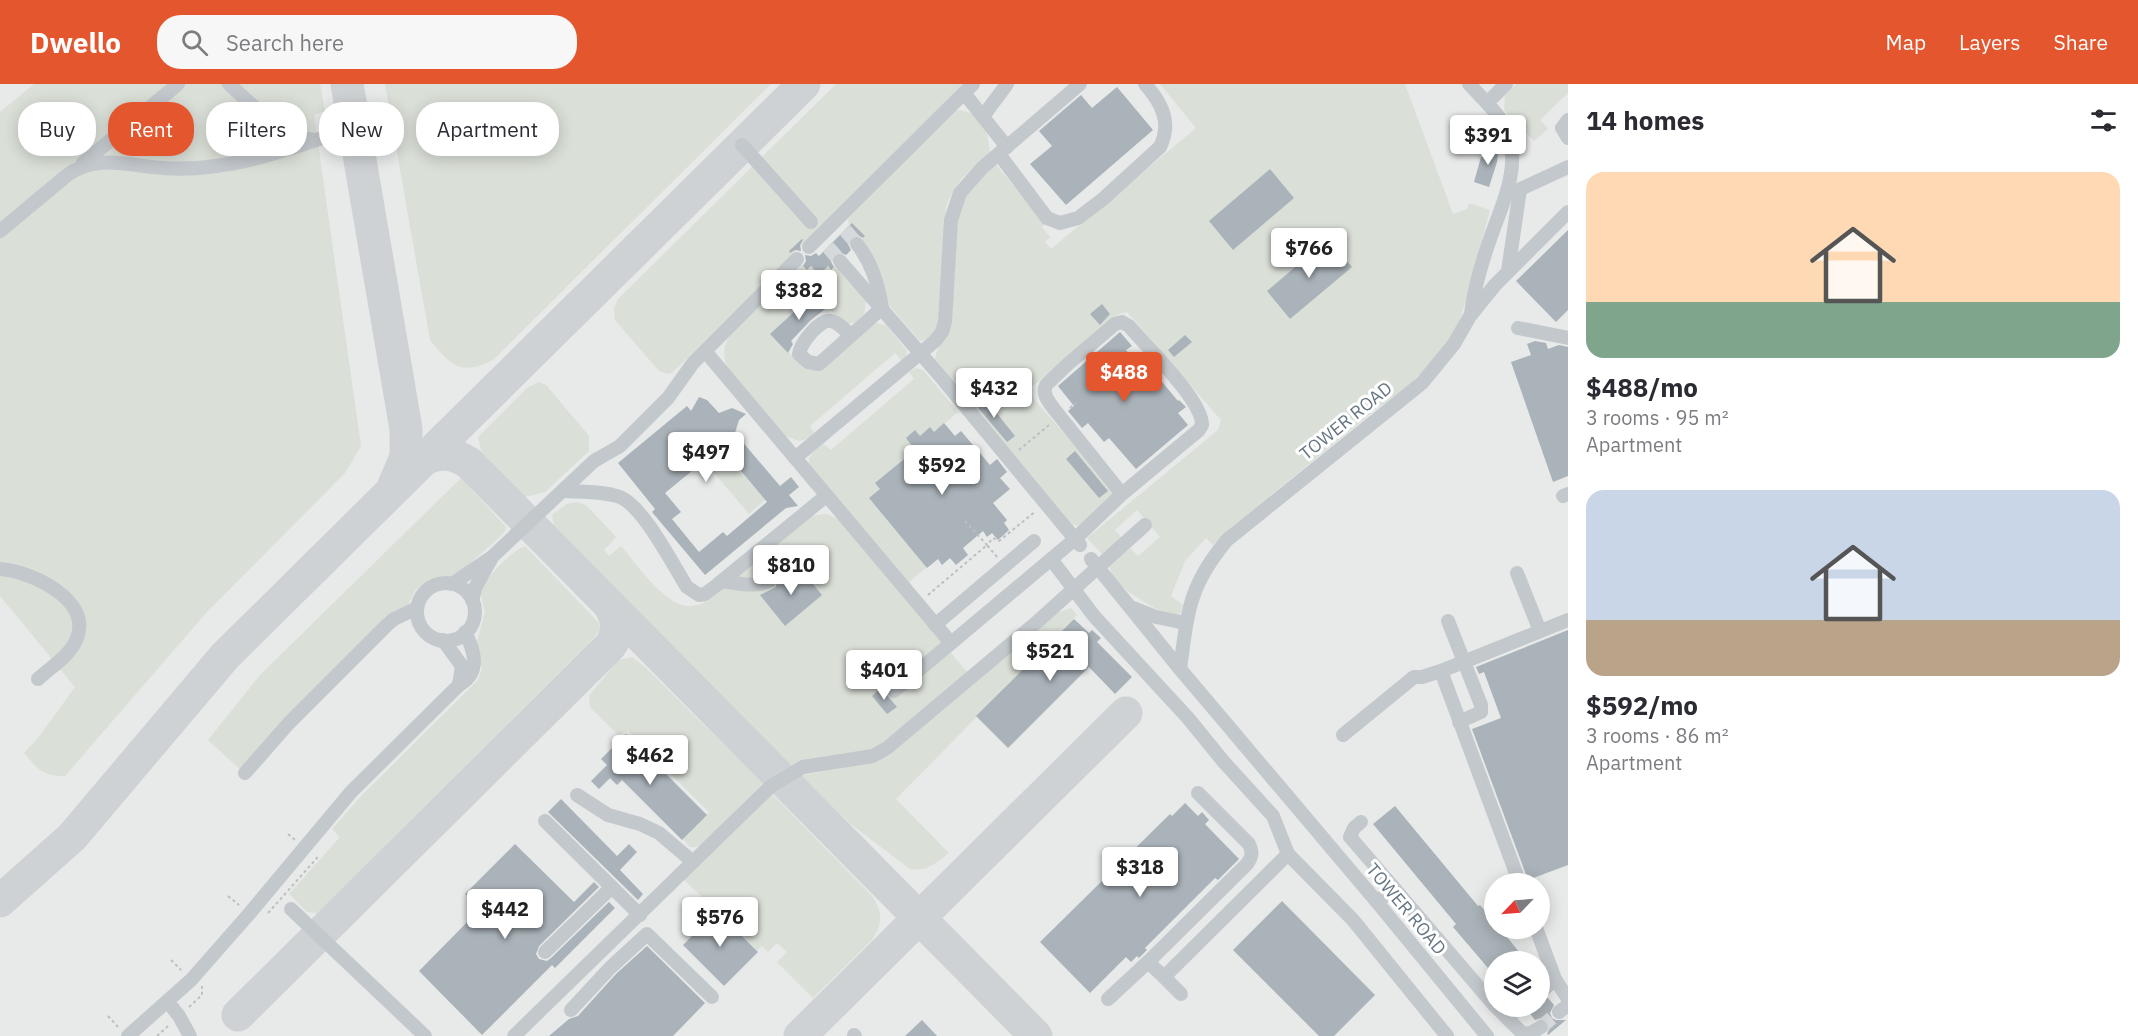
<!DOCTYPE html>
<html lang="en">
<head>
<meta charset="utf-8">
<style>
  body { margin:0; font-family:"IBM Plex Sans",sans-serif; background:#f7f7f7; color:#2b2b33; height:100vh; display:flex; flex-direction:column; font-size:22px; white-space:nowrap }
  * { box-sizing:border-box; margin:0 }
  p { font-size:20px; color:#7c7c81 }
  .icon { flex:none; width:33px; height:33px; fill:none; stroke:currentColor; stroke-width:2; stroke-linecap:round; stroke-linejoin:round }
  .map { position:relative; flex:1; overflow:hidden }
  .side { display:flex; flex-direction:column; background:#fff; width:570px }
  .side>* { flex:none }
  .guide { position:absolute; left:18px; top:18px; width:570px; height:54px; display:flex; gap:12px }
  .needle { width:39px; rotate:245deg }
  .tools { position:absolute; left:1484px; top:789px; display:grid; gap:12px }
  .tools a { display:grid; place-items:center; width:66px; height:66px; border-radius:50%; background:#fff; box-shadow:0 3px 15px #0003; font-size:30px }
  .price { position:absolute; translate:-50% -51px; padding:0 14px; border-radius:6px; background:#fff; color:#222; font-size:20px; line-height:39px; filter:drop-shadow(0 2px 3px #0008) }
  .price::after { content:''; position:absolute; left:50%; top:36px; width:18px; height:14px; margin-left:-9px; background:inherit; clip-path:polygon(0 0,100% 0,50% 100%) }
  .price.on { background:#e4572e; color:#fff }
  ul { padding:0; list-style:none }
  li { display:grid; align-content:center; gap:12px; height:318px; padding:0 18px }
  li span { display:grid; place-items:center; height:186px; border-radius:18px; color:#555 }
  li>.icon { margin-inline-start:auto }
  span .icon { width:108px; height:108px; fill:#fffc; stroke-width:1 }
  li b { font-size:26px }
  h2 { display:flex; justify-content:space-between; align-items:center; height:72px; padding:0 18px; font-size:26px }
  .pill { padding:0 21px; border-radius:24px; background:#fff; box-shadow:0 3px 15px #0003; font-size:21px; line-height:54px }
  .pill.on { background:#e4572e; color:#fff }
  header { display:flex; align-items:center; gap:36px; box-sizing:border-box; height:84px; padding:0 30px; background:#e4572e; color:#fff }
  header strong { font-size:28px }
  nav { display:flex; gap:33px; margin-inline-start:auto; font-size:21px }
  .search { width:420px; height:54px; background:#f7f7f7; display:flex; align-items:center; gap:15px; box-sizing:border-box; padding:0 21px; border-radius:24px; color:#7c7c81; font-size:22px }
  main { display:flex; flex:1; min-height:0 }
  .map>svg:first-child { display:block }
  .built { fill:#e8e9e9; fill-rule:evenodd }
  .green { fill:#dadfd7 }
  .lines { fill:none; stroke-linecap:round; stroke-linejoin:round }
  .taxiway { stroke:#ced2d4; stroke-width:33 }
  .building { fill:#aab3b9; fill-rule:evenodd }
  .minor-tunnel { stroke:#d5d9db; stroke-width:14; stroke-dasharray:14 7; stroke-linecap:butt }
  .path { stroke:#bbbfc2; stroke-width:2; stroke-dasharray:3 3; stroke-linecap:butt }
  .minor { stroke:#c3c8cc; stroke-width:14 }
  .labels { text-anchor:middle; stroke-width:6; stroke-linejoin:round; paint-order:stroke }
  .street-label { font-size:18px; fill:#657683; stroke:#fff }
</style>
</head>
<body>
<header>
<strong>Dwello</strong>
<div class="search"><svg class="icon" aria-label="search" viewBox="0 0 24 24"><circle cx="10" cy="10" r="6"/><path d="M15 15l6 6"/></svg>Search here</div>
<nav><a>Map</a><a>Layers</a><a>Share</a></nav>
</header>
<main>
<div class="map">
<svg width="1568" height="952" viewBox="0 0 1568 952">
  <rect width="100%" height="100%" fill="#fafaf8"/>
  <path class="built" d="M0,0h1568v952h-1568zM1494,800h45v44h-45zM1494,878h45v44h-45z"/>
  <g class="green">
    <path d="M34,0h286l5,27 -11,4 47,331 -16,27 -139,140 -141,163c-23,0 -27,-7 -41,-23l14,-15 37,-51 -75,-91v-484z"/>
    <path d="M385,0h386l-278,276c-33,16 -41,6 -63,-20z"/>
    <path d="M836,0h130l-294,289 -5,1 -8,-3 -44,-51 -1,-11 4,-10z"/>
    <path d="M1160,0h245l48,130 14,-5 2,-6 21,7 -20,77 -13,42 -24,31 -23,25 -35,25 -148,121 -14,14 -7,-7 -21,23 -14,35 12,9 -4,11 -18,-4 -31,-19 -15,-12 -6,-15 21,-18 8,8 22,-19 -23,-27 -22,20 7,8 -20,16 -15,-16 131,-108 3,-10 -94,-108 -9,2 -86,73 1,11 79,90 1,9 -34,29 -7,-2 -137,-165c2,-13 12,-23 17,-35 1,-30 -2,-95 10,-121 6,-16 22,-27 34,-38l50,59 -4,3 8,10 -5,5 6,7 145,-121z"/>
    <path d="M1516,0h52v9l-28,27 8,9 -14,12 -30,-31 1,-15z"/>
    <path d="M955,26c27,1 33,20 35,43l-29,26 -12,20 -3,8 -7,112c-2,10 -8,21 -19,22l-31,-36 -15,-41 -14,-23 5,-5 -16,-10 -1,-7z"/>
    <path d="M802,180l5,6 4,-4 8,9 8,-9 4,4 5,-5 30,36 -2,13 -7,7 -11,4 -19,-18 3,-2 -13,-14 -46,43 32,33 11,3 10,-1 41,-40 11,-6 10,2 21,26 -1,6 -4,4 -7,-8 -85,73 4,6 -3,6 -12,3 -16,-6 -56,-68c-4,-10 -4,-20 2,-30z"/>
    <path d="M916,284l7,2 35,42 -24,20 -5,-4 -9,8 -5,-6 -9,8 39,45 -12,10 -30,-34 -8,7 5,6 29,93 -21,18 -98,-115c-4,-12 4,-17 13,-24l8,6 83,-71 -5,-7z"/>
    <path d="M539,298l7,3 43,51v15l-44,41 -20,5 -8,-5 -36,-41 -3,-14 49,-49z"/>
    <path d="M725,360l5,5 -4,5 39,46 -16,14 -44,-52z"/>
    <path d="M461,394l45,49 -2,6 -50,45 -18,1 -12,5 -9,7 -7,14 -14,6 -107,106 -45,54 -34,-31 52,-65z"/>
    <path d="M577,418l9,3 30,32 -12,13 5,6 12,-10c14,16 43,59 66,60 12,1 20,-5 30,-12l95,-78 14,-2 12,5 129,153 -85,74 -17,6 -75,13 -236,-239 -2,-11 15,-11z"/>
    <path d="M525,462l74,77 1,7 -9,11 -273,272 -11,-1 -18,-18 51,-57 -8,-8 30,-34 116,-115 4,-11 -6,-24 9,-33 -5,-21c7,-14 30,-39 45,-45z"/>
    <path d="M1071,524l6,7 -181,184 53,54c-14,10 -21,19 -39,16l-57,-43 -54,-50 80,-15 177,-148z"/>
    <path d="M632,573l13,10 118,116 -59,60 -8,4h-6l-7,-8 26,-27 -81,-81 -10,4 -28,-28 -1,-11 29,-36z"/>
    <path d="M772,710l100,102c11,17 11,26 0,44l-59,58 -36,-36 10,-10 -10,-9 -9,9 -6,-6 -5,4 -20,-20 3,-4 -18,-18 -5,3 -34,-32z"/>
  </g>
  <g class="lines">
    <g class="taxiway">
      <path d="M347,0l59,345v28l-12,28"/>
      <path d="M423,376c16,-9 31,-7 46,3l567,573"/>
      <path d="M0,817l72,-64 153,-181 579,-572"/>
      <path d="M238,931l372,-369c10,-13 8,-27 0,-40"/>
      <path d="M800,952l326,-323"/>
    </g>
  </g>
  <g class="building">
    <path d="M1117,3l36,43 -87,75 -36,-41 22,-18 -13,-15 42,-36 11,13z"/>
    <path d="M1489,59l10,2 -2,17 -8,25 -15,-5 7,-25 6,1z"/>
    <path d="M1270,85l24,29 -61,52 -24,-29z"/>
    <path d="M852,139l13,13 -2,2 -6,-3 -6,2 -3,7 3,6 -5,5 -7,-3 -5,3 -3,7 3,5 -3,3 -3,-4 -9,9 -8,-9 -4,4 -4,-4 3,-5 -1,-6 6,1 5,-3 3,3z"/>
    <path d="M1568,146v80l-12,12 -40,-41z"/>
    <path d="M802,155l1,1 -3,5 1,6 -6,-1 -5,3 -1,-2z"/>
    <path d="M1328,155l24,28 -62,52 -23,-28z"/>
    <path d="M817,207l13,14 -20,16 -19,20 2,3 -5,9 -18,-19z"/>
    <path d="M1102,220l8,10 -10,11 -10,-11z"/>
    <path d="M1120,248l12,14 -6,4 26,32 6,-5 20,24 1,-1 7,7 -8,6 10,12 -52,44 -27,-31 -5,4 -16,-19 -6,5 -14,-17 6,-5 -16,-20z"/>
    <path d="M1185,251l7,7 -18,15 -6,-7z"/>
    <path d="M1535,257l11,2 2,6 11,-4 9,2v129l-15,6 -42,-120 20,-7 -4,-11z"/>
    <path d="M983,312l32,40 -8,6 -33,-39z"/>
    <path d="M699,313l8,3 12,13 13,-5 14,6 -7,6 -4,13 45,53 11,-9 8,10 -10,8 9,11 -12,2 -81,67 -53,-63 3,-3 -37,-46 69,-57 4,5zM721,363l46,55 -40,34 -4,-4 -24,20 -27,-33 9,-7 -16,-19z"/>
    <path d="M944,339l11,13 6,-5 29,34 7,-6 10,13 -7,6 10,11 -17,14 14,17 -3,3 5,7 -11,10 -6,-7 -5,4 -4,-6 -20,17 5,7 -12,10 -6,-7 -8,7 -4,-6 -11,9 -58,-70 11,-9 -5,-6 40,-33 -9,-12 9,-8 5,6 10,-9 4,5z"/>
    <path d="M1075,367l33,40 -9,7 -33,-39z"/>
    <path d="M797,481l25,30 -37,31 -25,-31 16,-8 1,-9h9z"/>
    <path d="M1074,535l15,14 3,-3 9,8 -4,4 35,35 -17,17 -26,-27 -81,81 -32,-32z"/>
    <path d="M1568,546v235l-40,15 -56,-151 29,-11 -17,-46 -5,2 -3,-7z"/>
    <path d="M881,604l16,19 -10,7 -15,-18z"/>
    <path d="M626,650l81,81 -25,25 -60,-60 -5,5 -7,-7 -11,11 -8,-8 16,-16 -6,-6z"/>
    <path d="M561,715l56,57 12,-12 8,8 -17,18 23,24 -5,6 -90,-88z"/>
    <path d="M1185,719l13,13 4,-4 7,8 -4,4 34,35 -21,21 -3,-2 -70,70 2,2 -8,8 -2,-2 -6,6 -5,-5 -36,36 -50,-51 130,-128 2,2z"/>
    <path d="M1395,722l83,100 2,-1 14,17v6h6l27,34h-33l-6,6 -35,-41 3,-3 -83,-100z"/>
    <path d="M515,760l59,58 20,-20 5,5 -60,59 -3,8 3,5 8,2 4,-3 58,-56 6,6 -60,60 -3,-3 -70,70 -63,-64 61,-62 -15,-15z"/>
    <path d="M1282,817l93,94 -41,41h-15l-86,-86z"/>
    <path d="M717,827l41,41 -34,34 -41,-41z"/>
    <path d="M647,862l58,57 -32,33h-124l20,-17 9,-3 38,-42z"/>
    <path d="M1548,914l6,7 -4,8 2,5 4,2h10l-18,15 -1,-1 3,-7 -2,-5 -7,-4 -6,2 -7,-9 2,-5h9v-7z"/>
    <path d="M922,936l15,16h-32z"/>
  </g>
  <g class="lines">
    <g class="minor-tunnel">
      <path d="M845,146l12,14"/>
      <path d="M828,163l12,14"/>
      <path d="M1541,943l18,-15"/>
    </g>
    <g class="path">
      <path d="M1070,324l6,-5"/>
      <path d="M1019,366l30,-25"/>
      <path d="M965,437l22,24 6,-7 6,3 37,-30"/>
      <path d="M928,511l59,-50 10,12"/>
      <path d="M288,750l7,6"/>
      <path d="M228,812l11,9"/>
      <path d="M268,829l49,-55 -2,-1"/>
      <path d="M171,876l10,10"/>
      <path d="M189,923l13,-12v-9"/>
      <path d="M108,932l10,11"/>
      <path d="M157,952l12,-11"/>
    </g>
    <g class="minor">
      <path d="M229,0l46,42 17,10 21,4"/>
      <path d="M1469,0l18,19"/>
      <path d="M964,9l43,54"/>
      <path d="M984,31l23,-31"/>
      <path d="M1568,36l-6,8 6,10"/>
      <path d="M742,61l69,77"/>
      <path d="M999,70l48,64 13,5 18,-5 25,-19 57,-52c12,-24 2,-44 -15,-63"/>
      <path d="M83,79l95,-79"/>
      <path d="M1514,108l54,-25"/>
      <path d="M0,147l66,-55c30,-23 63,-10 97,-8 66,5 130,-20 191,-41"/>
      <path d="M857,160c15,19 21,40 25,64"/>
      <path d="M809,163l164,-163"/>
      <path d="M840,177l101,116 139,168"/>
      <path d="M1508,187l12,-81"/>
      <path d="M1471,230c3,-25 10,-49 18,-72 11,-33 30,-68 21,-104 -4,-14 -14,-25 -23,-35l19,-19"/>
      <path d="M1518,244l50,10"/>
      <path d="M850,251c-5,-5 -12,-13 -19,-14 -12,-2 -30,22 -32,33l9,8 11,2 63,-56"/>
      <path d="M705,267l246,292"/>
      <path d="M795,374l140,-117 7,-9 3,-10 6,-102 9,-27 22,-25 98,-84"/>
      <path d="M564,407c18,1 39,0 56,6 23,9 53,68 67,90l12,8 6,-1 12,-9 109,-89"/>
      <path d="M1563,412l5,-2"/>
      <path d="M1051,475l43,57 94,102 35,43 50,55 15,38"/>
      <path d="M1091,475l89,110 197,233 110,134"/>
      <path d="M0,485c30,2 92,30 77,69 -6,17 -26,29 -39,41"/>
      <path d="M782,486l8,-11"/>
      <path d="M1517,489l23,58"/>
      <path d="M722,497c15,2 33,7 47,0"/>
      <circle cx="446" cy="528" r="29"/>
      <path d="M452,500l40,-27 102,-96 26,-15 48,-48 25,-35 104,-104"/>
      <path d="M472,516l4,-14 15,-27"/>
      <path d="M1133,524l23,9 29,6"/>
      <path d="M1448,537l33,84v7l-22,10"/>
      <path d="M935,541l99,-84"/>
      <path d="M443,556l19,26 -3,19"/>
      <path d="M1180,585c8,-58 8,-82 47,-129l195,-157 32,-39 16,-28 25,-31 73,-73"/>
      <path d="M1441,587l79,213"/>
      <path d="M894,607l181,-152 47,-45 77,-64 3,-5c1,-24 -56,-79 -73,-99l-7,-4 -7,2 -47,40 -22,21c-4,10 3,17 8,24l68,85"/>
      <path d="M1343,651l71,-58h8l19,-6 127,-51"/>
      <path d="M245,689l44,-50 98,-98 7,-6 23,-11"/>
      <path d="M577,711l31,20 32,9 19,9 34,29"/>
      <path d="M545,737l95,94"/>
      <path d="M1361,738l-7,6 -4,9 44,51 -17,14"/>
      <path d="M1394,804l100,117"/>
      <path d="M291,825l134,127"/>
      <path d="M1536,844l19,51 13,20"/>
      <path d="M545,868l67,-65"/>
      <path d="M1148,878l99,-98c5,-7 6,-11 2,-20l-51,-51"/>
      <path d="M1542,907l13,-12"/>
      <path d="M1181,910l-17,-17 124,-123 65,66 94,116"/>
      <path d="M1108,915l40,-37 16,15"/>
      <path d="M168,918l11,14 11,20"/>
      <path d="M1495,922l28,28 8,-1 10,-6"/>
      <path d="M571,926l39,-42 37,-34 65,63"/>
      <path d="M1559,928l9,-7"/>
      <path d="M1507,934l14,-12"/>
      <path d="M854,951l1,1"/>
      <path d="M128,952l63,-56 58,-66 102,-122 108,-107c22,-13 16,-33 6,-53"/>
      <path d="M514,952l257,-250 32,-19 70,-11 14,-8 150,-126 108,-97"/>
    </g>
  </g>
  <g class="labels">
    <g class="street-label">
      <text transform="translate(1346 337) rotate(-39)" y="6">TOWER ROAD</text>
      <text transform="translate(1406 825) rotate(50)" y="6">TOWER ROAD</text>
    </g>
  </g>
</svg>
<div class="tools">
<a><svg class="needle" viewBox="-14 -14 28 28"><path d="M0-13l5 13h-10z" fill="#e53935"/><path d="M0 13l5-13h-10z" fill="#7c7c81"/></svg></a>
<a><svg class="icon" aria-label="layers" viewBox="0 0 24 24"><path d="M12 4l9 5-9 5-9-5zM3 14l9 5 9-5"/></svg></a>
</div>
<b class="price" style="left:1488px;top:82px">$391</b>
<b class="price" style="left:1309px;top:195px">$766</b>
<b class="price" style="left:799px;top:237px">$382</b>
<b class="price on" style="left:1124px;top:319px">$488</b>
<b class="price" style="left:994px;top:335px">$432</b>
<b class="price" style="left:706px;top:399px">$497</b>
<b class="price" style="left:942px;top:412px">$592</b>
<b class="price" style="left:791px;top:512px">$810</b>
<b class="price" style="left:1050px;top:598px">$521</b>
<b class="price" style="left:884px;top:617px">$401</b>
<b class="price" style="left:650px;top:702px">$462</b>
<b class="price" style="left:1140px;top:814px">$318</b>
<b class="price" style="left:505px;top:856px">$442</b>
<b class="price" style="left:720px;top:864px">$576</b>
<div class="guide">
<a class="pill">Buy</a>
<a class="pill on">Rent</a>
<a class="pill">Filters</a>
<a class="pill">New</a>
<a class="pill">Apartment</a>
</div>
</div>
<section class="side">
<h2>14 homes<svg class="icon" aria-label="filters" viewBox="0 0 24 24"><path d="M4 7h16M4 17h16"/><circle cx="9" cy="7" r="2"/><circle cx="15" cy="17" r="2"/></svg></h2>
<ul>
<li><span style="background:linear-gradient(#ffd9b3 70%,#7fa58c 0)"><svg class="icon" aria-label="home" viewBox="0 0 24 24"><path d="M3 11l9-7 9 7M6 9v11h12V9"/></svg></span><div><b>$488/mo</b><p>3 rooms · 95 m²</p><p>Apartment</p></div></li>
<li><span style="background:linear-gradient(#c9d6e8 70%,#b9a48a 0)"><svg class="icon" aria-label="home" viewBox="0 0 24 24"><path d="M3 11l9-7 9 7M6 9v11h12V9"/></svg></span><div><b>$592/mo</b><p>3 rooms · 86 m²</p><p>Apartment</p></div></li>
</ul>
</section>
</main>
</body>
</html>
